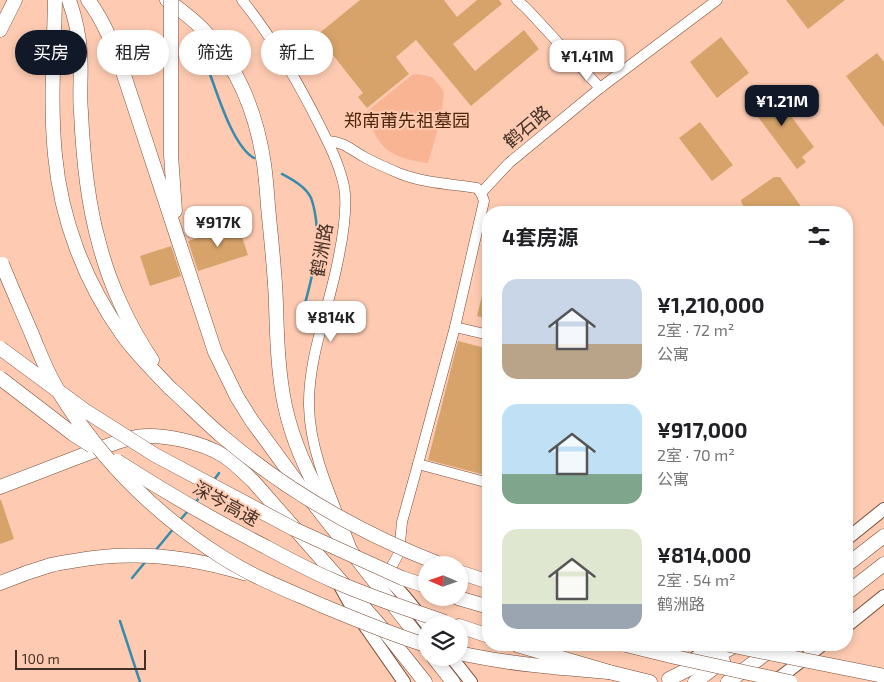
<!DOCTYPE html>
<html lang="zh">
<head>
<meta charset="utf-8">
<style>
  body { margin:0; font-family:"Exo 2","Noto Sans SC",sans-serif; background:#f2f2f2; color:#202124; height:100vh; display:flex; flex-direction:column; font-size:19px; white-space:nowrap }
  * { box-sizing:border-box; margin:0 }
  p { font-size:16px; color:#757577 }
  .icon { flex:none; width:28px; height:28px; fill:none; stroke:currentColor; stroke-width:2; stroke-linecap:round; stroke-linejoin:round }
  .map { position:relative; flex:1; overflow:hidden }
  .drawer { position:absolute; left:482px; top:206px; width:371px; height:445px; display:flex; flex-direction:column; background:#fff; border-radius:20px; box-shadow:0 2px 8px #0003 }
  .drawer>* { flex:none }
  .guide { position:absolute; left:15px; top:30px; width:392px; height:45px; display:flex; gap:10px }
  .needle { width:32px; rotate:272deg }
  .controls { position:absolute; left:418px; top:556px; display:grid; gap:10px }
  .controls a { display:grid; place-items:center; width:50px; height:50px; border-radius:50%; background:#fff; box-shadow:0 2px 8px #0003; font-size:25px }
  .scale { position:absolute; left:15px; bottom:12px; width:131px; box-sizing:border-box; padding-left:5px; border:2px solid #422f25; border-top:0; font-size:14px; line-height:18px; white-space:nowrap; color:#422f25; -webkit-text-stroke:4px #fecbb2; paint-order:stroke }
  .price { position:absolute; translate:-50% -42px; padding:0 11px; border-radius:10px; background:#fff; color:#222; font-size:16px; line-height:32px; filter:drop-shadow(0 1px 2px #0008) }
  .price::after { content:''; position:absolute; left:50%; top:30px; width:15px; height:11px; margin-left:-8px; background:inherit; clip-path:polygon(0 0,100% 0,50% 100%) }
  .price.on { background:#111827; color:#fff }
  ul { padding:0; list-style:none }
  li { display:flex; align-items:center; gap:15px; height:125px; padding:0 20px }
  li span { display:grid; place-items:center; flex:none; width:140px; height:100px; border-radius:15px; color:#555 }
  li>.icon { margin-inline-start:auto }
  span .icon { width:60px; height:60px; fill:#fffc; stroke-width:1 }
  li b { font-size:21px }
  h2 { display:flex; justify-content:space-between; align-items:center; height:60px; padding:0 20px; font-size:21px }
  .pill { padding:0 18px; border-radius:22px; background:#fff; box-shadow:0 2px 8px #0003; font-size:18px; line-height:45px }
  .pill.on { background:#111827; color:#fff }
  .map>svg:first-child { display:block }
  .green { fill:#f9b493 }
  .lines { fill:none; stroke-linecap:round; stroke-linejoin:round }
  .stream { stroke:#368cad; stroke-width:2.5 }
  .building { fill:#d7a36b }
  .minor-casing { stroke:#784d37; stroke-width:11 }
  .major-casing { stroke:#784d37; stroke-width:14 }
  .highway-casing { stroke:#784d37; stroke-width:15 }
  .minor { stroke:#fff; stroke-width:10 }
  .major { stroke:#fff; stroke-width:12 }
  .highway { stroke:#fff; stroke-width:14 }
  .highway-bridge-casing { stroke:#784d37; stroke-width:15; stroke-linecap:butt }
  .highway-bridge { stroke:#fff; stroke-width:14 }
  .labels { text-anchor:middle; stroke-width:4; stroke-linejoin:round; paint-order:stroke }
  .park-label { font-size:18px; fill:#4f230a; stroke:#fecbb2 }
  .street-label { font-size:18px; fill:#422f25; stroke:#fecbb2 }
</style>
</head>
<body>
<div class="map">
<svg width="884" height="682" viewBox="0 0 884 682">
  <rect width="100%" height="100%" fill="#fecbb2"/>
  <path class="green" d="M417,74l15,3 11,13 1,4 -4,28 -12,41c-12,-1 -35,-6 -44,-16 -9,-10 -14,-22 -19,-34l47,-38z"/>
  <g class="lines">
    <g class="stream">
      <path d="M207,55v11c9,23 25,80 47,92"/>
      <path d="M282,174c11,6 24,13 29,24 3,7 4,15 5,22 4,33 -6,64 -14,95"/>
      <path d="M214,480l5,-7"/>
      <path d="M195,503l12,-15"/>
      <path d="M180,520l8,-9"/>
      <path d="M155,551l19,-23"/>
      <path d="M132,578l14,-17"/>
      <path d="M120,621l20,61"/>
    </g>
  </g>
  <g class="building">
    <path d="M360,0h84l13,17 20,-17h22l3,4 -49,40 22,27 49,-41 15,19 -68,57 -55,-66 -20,17 13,17 -42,34 -9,-11 5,-4 -46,-58z"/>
    <path d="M786,0h59l-37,29z"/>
    <path d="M721,37l28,36 -32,25 -27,-36z"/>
    <path d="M877,53l7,9v65l-38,-51z"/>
    <path d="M770,88l44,59 -12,10 4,5 -9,7 -48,-64z"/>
    <path d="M700,122l33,43 -21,16 -33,-43z"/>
    <path d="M774,177h6l20,28 2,7h-54l-6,-8 -1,-4z"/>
    <path d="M238,225l10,30 -50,16 -10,-30z"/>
    <path d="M171,246l10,30 -31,10 -10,-30z"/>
    <path d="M486,280h3v39l-12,-3z"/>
    <path d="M458,341l31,8v127l-61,-16z"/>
    <path d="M0,500h1l13,39 -14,5z"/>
  </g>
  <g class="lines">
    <g class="minor-casing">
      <g id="minor">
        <path d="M242,0c31,38 56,82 78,126 9,18 18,36 23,56 6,22 -1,60 -6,83 -9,45 -29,94 -28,141 1,49 25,96 42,141"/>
        <path d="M517,0l10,9 73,79"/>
        <path d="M328,141c17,1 23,9 38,17 11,6 23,11 35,16 24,9 50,10 76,14l4,5 3,8 -29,126 -37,137 -16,58 -3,31 -13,24"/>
        <path d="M481,193l28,-30 91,-75 117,-88"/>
        <path d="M455,327l34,8"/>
        <path d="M418,464l71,19"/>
      </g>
    </g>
    <g class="major-casing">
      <g id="major">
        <path d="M848,538l36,-29"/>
        <path d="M377,570c20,15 35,35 50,55"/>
        <path d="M339,584l14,25 51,73"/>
        <path d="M848,625l36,-29"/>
        <path d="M452,658l19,24"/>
        <path d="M686,665l26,-20"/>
        <path d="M774,682l48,-37"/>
      </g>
    </g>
    <g class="highway-casing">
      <g id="highway">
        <path d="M55,0c-1,52 -5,104 0,155 6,65 30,127 67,179 14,20 32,37 48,54"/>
        <path d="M69,0c6,17 10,34 11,52 2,20 -1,40 1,60 2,44 6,89 18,131 10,40 30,83 53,117"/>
        <path d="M88,0c16,21 25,45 34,69l93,283 22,45 15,24 44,60 130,166"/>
        <path d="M167,0c14,10 29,21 40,34 33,37 50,82 57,130 2,14 3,28 4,42 3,33 7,65 8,98 1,34 2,69 9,102 8,37 25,73 44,105"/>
        <path d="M0,30l15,-30"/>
        <path d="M171,58v97l4,56"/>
        <path d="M0,487c26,-10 52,-20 78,-30 19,-7 38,-16 58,-20 25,-4 66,5 88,19 11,7 19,16 29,25l129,147 43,54"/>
        <path d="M848,564l36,-28"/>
        <path d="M459,572l30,10"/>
        <path d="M0,583c17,-7 34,-13 51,-18 7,-2 15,-3 22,-4 57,-11 115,-5 171,12"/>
        <path d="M848,592l36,-28"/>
        <path d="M458,598l31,9"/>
        <path d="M459,626l30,10"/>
        <path d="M517,645l92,27 41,10"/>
        <path d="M459,653c50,11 99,15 150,19"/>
        <path d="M434,658l19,24"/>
        <path d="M669,679l68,-34"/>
        <path d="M695,682l28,-21"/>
        <path d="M728,682l49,-37"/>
      </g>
    </g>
    <use href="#minor" class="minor"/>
    <use href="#major" class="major"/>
    <use href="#highway" class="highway"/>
    <g class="highway-bridge-casing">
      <g id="highway-bridge">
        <path d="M171,0v58"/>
        <path d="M2,264c10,25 21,49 31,73 8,19 15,38 26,55 41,67 97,123 163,165 31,20 65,33 99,48 34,14 69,29 105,40"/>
        <path d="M0,348l84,62 71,45 139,74 108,49 24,8"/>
        <path d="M0,378l73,56 19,12"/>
        <path d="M170,388c18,16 35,34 53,49 66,56 139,97 219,128"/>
        <path d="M117,461c48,31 98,60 149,86 22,12 45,24 68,34 36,16 74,28 111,41"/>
        <path d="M626,645l49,12 115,25"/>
        <path d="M729,645l155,31"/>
      </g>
    </g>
    <use href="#highway-bridge" class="highway-bridge"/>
  </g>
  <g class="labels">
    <g class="park-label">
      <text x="407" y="127">郑南莆先祖墓园</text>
    </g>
    <g class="street-label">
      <text transform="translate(527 127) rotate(-40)" y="6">鹤石路</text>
      <text transform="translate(322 250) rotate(-80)" y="6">鹤洲路</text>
      <text transform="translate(226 504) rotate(29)" y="6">深岑高速</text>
    </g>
  </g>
</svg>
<div class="controls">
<a><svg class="needle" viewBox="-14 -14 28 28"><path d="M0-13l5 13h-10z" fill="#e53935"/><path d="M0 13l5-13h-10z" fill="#757577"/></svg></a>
<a><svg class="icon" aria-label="layers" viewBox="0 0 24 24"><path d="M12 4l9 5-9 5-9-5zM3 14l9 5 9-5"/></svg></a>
</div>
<div class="scale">100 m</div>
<b class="price" style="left:587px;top:82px">¥1.41M</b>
<b class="price on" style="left:782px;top:127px">¥1.21M</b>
<b class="price" style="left:218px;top:248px">¥917K</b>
<b class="price" style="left:331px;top:343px">¥814K</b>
<div class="guide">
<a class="pill on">买房</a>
<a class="pill">租房</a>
<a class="pill">筛选</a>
<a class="pill">新上</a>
</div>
<section class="drawer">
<h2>4套房源<svg class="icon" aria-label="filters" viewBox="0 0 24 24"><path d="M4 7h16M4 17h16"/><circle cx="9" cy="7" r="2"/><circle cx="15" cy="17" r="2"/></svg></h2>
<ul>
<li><span style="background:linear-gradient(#c9d6e8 65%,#b9a48a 0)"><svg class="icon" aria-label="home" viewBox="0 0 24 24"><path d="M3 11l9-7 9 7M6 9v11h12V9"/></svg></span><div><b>¥1,210,000</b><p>2室 · 72 m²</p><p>公寓</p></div></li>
<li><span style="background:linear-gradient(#bfe0f5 70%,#7fa58c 0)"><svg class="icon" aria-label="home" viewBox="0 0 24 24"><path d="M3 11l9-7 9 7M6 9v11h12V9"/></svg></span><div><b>¥917,000</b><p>2室 · 70 m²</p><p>公寓</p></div></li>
<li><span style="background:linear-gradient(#dfe7d0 75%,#9aa5b1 0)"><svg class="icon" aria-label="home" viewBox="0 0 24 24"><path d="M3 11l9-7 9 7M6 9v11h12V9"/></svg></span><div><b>¥814,000</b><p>2室 · 54 m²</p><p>鹤洲路</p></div></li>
</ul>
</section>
</div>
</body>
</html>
